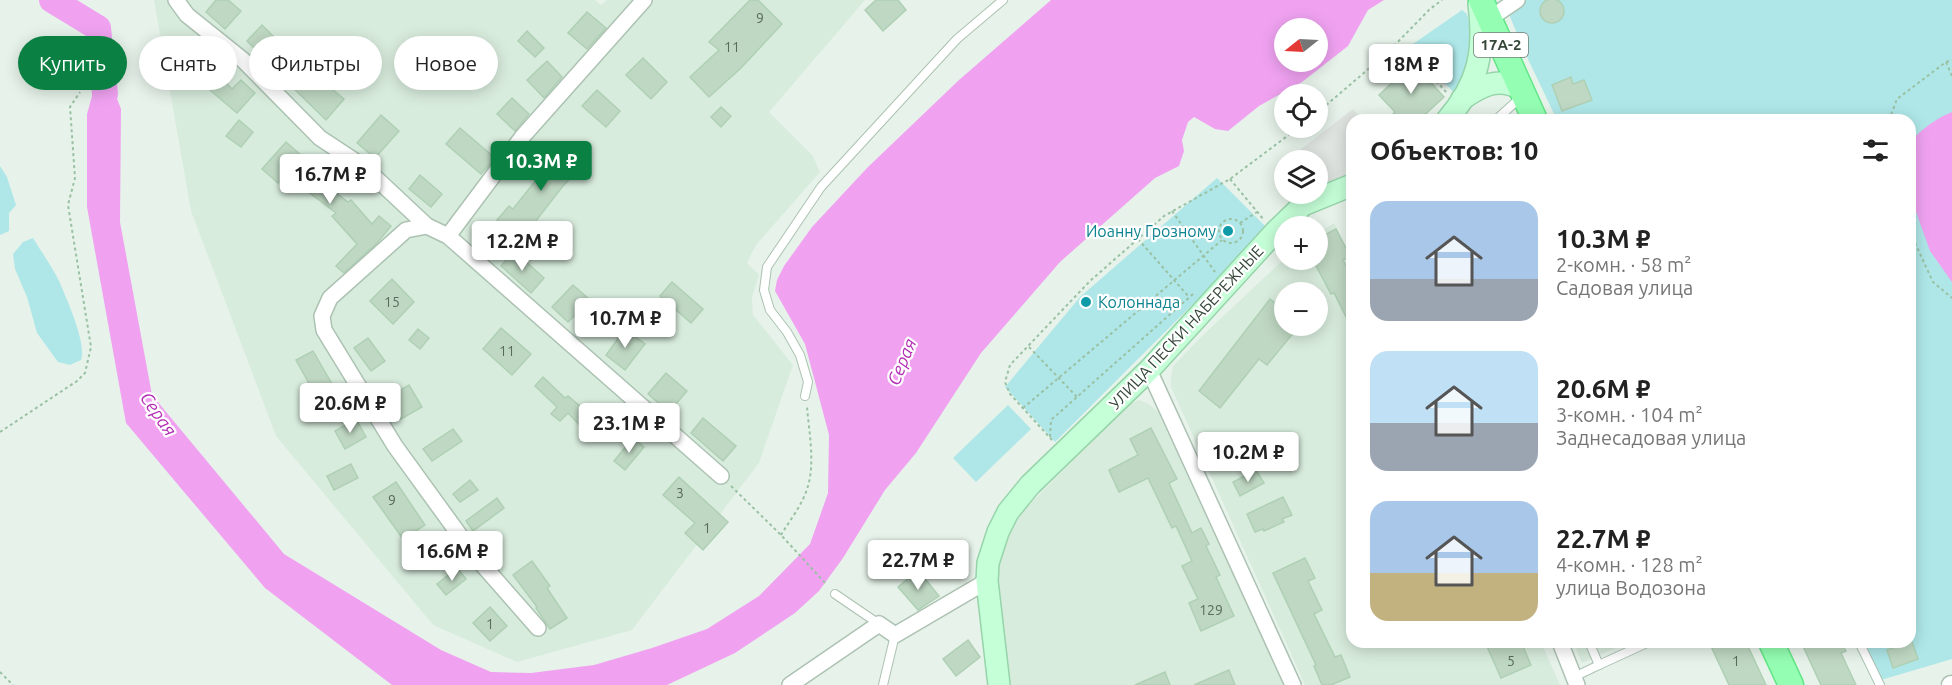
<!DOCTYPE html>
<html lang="ru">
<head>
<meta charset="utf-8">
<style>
  body { margin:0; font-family:Ubuntu,sans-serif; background:#f6f6f6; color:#222; height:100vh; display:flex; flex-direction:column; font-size:22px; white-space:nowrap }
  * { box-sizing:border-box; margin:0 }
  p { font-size:20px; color:#767676 }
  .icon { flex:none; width:33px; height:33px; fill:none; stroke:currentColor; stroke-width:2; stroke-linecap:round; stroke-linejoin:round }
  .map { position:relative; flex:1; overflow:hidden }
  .side { position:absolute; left:1346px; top:114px; width:570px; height:534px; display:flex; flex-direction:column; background:#fff; border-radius:18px; box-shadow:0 3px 15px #0003 }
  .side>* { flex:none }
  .guide { position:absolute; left:18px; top:36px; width:570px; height:54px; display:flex; gap:12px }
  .needle { width:39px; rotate:252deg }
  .buttons { position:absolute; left:1274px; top:18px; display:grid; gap:12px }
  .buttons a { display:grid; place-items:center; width:54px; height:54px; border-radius:50%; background:#fff; box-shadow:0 3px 15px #0003; font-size:30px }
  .price { position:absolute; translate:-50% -51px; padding:0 14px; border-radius:6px; background:#fff; color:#222; font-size:20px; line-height:39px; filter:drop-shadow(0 2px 3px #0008) }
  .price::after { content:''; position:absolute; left:50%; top:36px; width:18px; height:14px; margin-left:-9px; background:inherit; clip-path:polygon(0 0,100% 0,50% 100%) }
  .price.active { background:#0b8043; color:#fff }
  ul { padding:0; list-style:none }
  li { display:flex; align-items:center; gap:18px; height:150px; padding:0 24px }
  li span { display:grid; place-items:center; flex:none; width:168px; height:120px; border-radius:18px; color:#555 }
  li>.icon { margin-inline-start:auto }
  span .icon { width:72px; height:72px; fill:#fffc; stroke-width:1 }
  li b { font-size:26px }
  h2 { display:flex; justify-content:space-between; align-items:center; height:72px; padding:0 24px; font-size:26px }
  .tag { padding:0 21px; border-radius:27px; background:#fff; box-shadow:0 3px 15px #0003; font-size:21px; line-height:54px }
  .tag.active { background:#0b8043; color:#fff }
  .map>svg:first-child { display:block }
  .residential { fill:#d8ecdd; fill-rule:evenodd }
  .green { fill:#afe7e8 }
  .parking { fill:#dfe4e0 }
  .water { fill:#f0a2f1; fill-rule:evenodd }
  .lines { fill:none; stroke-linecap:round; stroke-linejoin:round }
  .river { stroke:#f0a2f1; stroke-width:26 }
  .building { fill:#bfd8c3; stroke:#afd0b5; stroke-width:1.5 }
  .service-casing { stroke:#acc2b2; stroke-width:10 }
  .minor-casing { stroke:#acc2b2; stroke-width:18 }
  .tertiary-casing { stroke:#acc2b2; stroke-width:21 }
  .secondary-casing { stroke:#96d4a9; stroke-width:24 }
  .primary-casing { stroke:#63e587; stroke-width:27 }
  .path { stroke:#9ac1a3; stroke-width:2; stroke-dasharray:3 3; stroke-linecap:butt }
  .service { stroke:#fff; stroke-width:8 }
  .minor { stroke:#fff; stroke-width:15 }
  .tertiary { stroke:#fff; stroke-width:18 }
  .secondary { stroke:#c5ffd8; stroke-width:21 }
  .primary { stroke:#94ffb3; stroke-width:24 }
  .culture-dot { fill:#0f9aa8; stroke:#fff; stroke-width:2 }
  .labels { text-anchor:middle; stroke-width:4.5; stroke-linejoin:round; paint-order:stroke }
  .number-label { font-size:14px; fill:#586b5c }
  .shield { fill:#fff; stroke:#727e74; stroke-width:1.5 }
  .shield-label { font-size:15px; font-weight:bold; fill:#354739 }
  .culture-label { font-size:16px; fill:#0d838f; stroke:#fff; text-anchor:end }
  .street-label { font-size:16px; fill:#354739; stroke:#fff }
  .water-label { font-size:18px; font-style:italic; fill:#b42db4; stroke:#fff }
</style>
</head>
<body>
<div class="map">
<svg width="1952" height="685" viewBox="0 0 1952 685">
  <rect width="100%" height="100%" fill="#e7f3ea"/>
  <g class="residential">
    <path d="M154,0h441l6,5 6,-5h258l-96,112 44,44 7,16 -64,73 -9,18 12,12 -7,22 1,18 40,50 -34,98 -127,167 -115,32 -84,-37 -157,-189 -85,-225z"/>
    <path d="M1334,223l18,36v383h189l19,43h-255l-134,-298v-10l2,-11 28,-29 83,-78 33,1v-26zM1284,292h33v34h-33z"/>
    <path d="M1139,400l10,4 9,8 126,273h-275l-13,-112 3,-20 7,-18 17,-24 105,-106z"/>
    <path d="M1573,642h56l-47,21z"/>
  </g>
  <g class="green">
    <path d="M1503,0h449v659l-71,21 -19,-38h48v-522h-353l-31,-65z"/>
    <path d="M1462,10l5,4c9,29 1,54 -12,80l-38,-42 -9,7 -3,-4 8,-11z"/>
    <path d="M0,166l7,11 9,28 -7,8v18l-9,4z"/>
    <path d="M1217,178l51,51 -213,213 -50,-55 75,-90z"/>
    <path d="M33,238c9,15 20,30 27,45 7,17 27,61 21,77l-11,5 -12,-3 -21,-29 -10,-36 -12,-28 -2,-15 10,-12z"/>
    <path d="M1008,405l23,24 -55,53 -23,-24z"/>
  </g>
  <path class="parking" d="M1353,109l9,11h-10l-1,54 -34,16v-30h-30z"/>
  <g class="water">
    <path d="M1051,0h333l-16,10 -20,36 -46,36 -43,24 -31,25 -13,-2 -21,-12 -6,5 -6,18 2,11 -5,15 -24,12 -95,84 -79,91 -65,100 -31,37 -42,68 -24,33 -24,22 -60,40 -68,32h-275l-127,-97 -139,-165 -39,-216v-93l15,-54 19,49 -1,113 32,173 132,159 157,96 50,22 40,1 63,-8 58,-17 55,-19 52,-33 51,-52 18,-51 1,-58 -24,-91 -30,-53 2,-11 7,-14 28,-39 56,-60 91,-87zM1284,28h33v34h-33z"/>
    <path d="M1952,112v170l-22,-31 -20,-56v-53c12,-13 25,-23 42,-30z"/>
  </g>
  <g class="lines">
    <path class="river" d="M52,0l46,28 7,66"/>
  </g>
  <g class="building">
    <circle cx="1552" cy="11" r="12"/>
    <path d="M216,0h12l13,11 -16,18 -19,-17z"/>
    <path d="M750,0h8l24,24 -41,44 -32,29 -19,-20 29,-27 -10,-8z"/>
    <path d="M876,0h22l8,10 -23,21 -18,-21z"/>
    <path d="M587,12l19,16 -19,21 -19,-16z"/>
    <path d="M262,25l18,18 -15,16 -18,-18z"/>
    <path d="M527,31l17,17 -9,9 -17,-16z"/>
    <path d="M187,55l11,10 -14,15 -11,-10z"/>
    <path d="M643,58l24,24 -16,17 -25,-24z"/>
    <path d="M547,61l15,16 -18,21 -17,-18z"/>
    <path d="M302,63l22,21 1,-1 19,16 -18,21 -41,-40z"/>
    <path d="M1413,63l31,34 -25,23h-32l8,-8 -16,-17z"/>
    <path d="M210,66l22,23 9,-9 14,13 -18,20 -40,-34z"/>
    <path d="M1571,77l2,7 11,-4 8,20 -30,11 -10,-26z"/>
    <path d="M597,90l23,21 -14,16 -24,-21z"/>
    <path d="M512,98l17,16 -14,17 -18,-17z"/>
    <path d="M721,107l10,9 -10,11 -10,-10z"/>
    <path d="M381,115l18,16 -24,27 -18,-15z"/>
    <path d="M239,120l14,12 -12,15 -15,-11z"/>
    <path d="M460,128l35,30 -14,16 -35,-30z"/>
    <path d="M286,142l16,14 -6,7 52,39 3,-2 21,24 7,-8 12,10 -14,17 -33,30 -8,-7 21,-22 -25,-28 4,-3 -50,-38 -8,8 -16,-14z"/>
    <path d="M558,144l25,21 -20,21 -42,54 -24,-20 12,-14 4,3 31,-39 -4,-4z"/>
    <path d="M420,175l22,19 -11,13 -22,-18z"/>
    <path d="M1336,229l14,27 -7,4 9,17v52l-18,-36 -3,1 -18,-34h4v-21z"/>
    <path d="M514,251l30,27 -13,15 -30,-27z"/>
    <path d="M392,279l22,23 -21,22 -23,-23z"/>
    <path d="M672,282l31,27 -12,14 -31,-27z"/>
    <path d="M573,285l17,15 -22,22 -16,-15z"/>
    <path d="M1270,299l14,11v16h15l-32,39 -8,-6 -39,49 -21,-17z"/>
    <path d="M501,328l30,26 -19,21 -29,-26z"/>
    <path d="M418,329l11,9 -9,11 -11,-9z"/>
    <path d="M625,329l20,15 -20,26 -19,-15z"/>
    <path d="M368,338l17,23 -14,10 -17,-23z"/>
    <path d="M313,351l19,33 -17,10 -19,-34z"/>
    <path d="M666,373l21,18 -18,21 -21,-18z"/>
    <path d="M543,377l22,21 3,-2 19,16 8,-8 15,14 -19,19 -23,-24 -8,8 -9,-7 6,-7 -22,-21z"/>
    <path d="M409,385l13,22 -21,12 -13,-22z"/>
    <path d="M703,418l33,28 -13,15 -32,-28z"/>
    <path d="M356,419l10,18 -21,12 -10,-18z"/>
    <path d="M1151,428l26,51 -8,4 23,50 9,-5 8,16 -3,2 14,29 -4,2 18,39 -33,15 -12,-28 9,-4 -16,-33 10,-5 -16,-35 -4,2 -24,-50 -29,14 -10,-22 29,-15 -8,-16z"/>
    <path d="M453,429l9,12 -30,20 -9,-12z"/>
    <path d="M633,438l11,9 -19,23 -11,-9z"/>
    <path d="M351,464l7,14 -24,12 -7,-14z"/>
    <path d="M1256,470l8,13 -24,13 -7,-14z"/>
    <path d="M679,477l49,45 -25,28 -18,-17 10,-10 -32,-28z"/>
    <path d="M470,480l8,10 -18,12 -7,-8z"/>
    <path d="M396,482l29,43 -22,14 -30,-42z"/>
    <path d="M1283,497l9,18 -10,4 2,3 -20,9 -1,-2 -8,3 -8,-18z"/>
    <path d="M497,498l7,10 -31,23 -7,-10z"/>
    <path d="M1305,558l10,20 -7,3 14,29 -8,4 21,43 6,-2 9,22 -19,8h-9l-8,-19 2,-1 -43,-92z"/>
    <path d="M532,561l18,25 -3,2 20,30 -17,11 -14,-21 1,-1 -24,-32z"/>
    <path d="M457,568l9,11 -20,16 -9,-11z"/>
    <path d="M918,570l21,26 -21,14 -20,-23z"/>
    <path d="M490,607l17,19 -17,15 -17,-18z"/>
    <path d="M968,640l12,17 -24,19 -13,-17z"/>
    <path d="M1485,642h36l10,23 -30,13z"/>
    <path d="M1709,642h37l20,43h-37z"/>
    <path d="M1801,642h40l5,9 -5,2 15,32h-35z"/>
    <path d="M1900,642h12l6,17 -25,9 -6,-18 14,-5z"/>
    <path d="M1229,670l6,15h-41z"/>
    <path d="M1165,672l5,13h-35z"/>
  </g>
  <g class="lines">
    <g class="service-casing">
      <g id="service">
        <path d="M1499,117l21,-19"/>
        <path d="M805,396l3,-14 -8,-27 -13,-23 -17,-22 -6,-20 3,-23 54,-80 136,-148 46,-39"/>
        <path d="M835,594l44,30"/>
        <path d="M1859,642l21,43"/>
        <path d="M1599,665l50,-23"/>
        <path d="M1574,677l25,-12 -10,-23"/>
        <path d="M883,685l12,-50"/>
      </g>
    </g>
    <g class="minor-casing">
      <g id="minor">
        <path d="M176,0l11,15 56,45 77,78 44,29 63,59"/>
        <path d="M1489,19l28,-19"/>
        <path d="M448,236l75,-100 121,-136"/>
        <path d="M1149,370l144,315"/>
        <path d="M538,628l-64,-73 -79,-109 -71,-116 -2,-14 8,-18 76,-68 21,-4 21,10 273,240"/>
        <path d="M1560,642l17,43"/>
        <path d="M790,685l89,-61 16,11 92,-54"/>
      </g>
    </g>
    <g class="tertiary-casing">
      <path id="tertiary" d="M1951,685h1"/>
    </g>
    <g class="secondary-casing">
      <g id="secondary">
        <path d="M1462,99c19,-13 36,-23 59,-10"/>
        <path d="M1447,120c32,-37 38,-69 32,-116"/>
        <path d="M999,685l-12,-104 1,-18 10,-31 10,-20 22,-27 119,-115 126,-138 28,-27 49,-20"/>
      </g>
    </g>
    <g class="primary-casing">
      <g id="primary">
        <path d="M1481,0l54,120"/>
        <path d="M1771,642l20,43"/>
      </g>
    </g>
    <g class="path">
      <path d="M1946,62l6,14"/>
      <path d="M1390,80l25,-23 31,35"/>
      <path d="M1317,113l69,-59 44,-45 12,-9"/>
      <path d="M1889,120l8,-21 49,-37 6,-2"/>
      <path d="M1230,179l34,41"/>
      <path d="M1172,211l43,61"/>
      <circle cx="1231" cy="231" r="12"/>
      <path d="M1240,223l17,-11"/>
      <path d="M1910,232l23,50 19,16"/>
      <path d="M1138,239l51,58"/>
      <path d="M1029,347l48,50"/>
      <path d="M1023,408l199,-168"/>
      <path d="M0,432l77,-51 8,-8 6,-26 -23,-142 7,-27 -5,-71 10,-15"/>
      <path d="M1050,437l1,-17 142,-126"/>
      <path d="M1052,440l-42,-46 -5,-12 5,-17 80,-84 74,-65 66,-37 68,-51"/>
      <path d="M731,486l50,49 46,50"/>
      <path d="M781,535c9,-15 22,-31 27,-49 7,-23 1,-55 -1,-79"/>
      <path d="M0,672l13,13"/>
    </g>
    <use href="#service" class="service"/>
    <use href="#minor" class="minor"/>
    <use href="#tertiary" class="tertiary"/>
    <use href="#secondary" class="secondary"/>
    <use href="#primary" class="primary"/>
  </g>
  <g class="culture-dot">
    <circle cx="1228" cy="231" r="6"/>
    <circle cx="1086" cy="302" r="6"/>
  </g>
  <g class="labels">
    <g class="number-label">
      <text x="760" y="23">9</text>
      <text x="732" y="52">11</text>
      <text x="392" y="307">15</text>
      <text x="507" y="356">11</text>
      <text x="680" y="498">3</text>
      <text x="392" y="505">9</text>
      <text x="707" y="533">1</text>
      <text x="1211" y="615">129</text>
      <text x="490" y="629">1</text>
      <text x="1511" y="666">5</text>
      <text x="1736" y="666">1</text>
    </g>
    <rect class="shield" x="1474" y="33" width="54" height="24" rx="4.5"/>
    <g class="shield-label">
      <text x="1501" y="50">17А-2</text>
    </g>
    <g class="culture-label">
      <text x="1216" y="237">Иоанну Грозному</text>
      <text x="1098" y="308" text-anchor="start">Колоннада</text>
    </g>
    <g class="street-label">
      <text transform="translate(1186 327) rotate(-47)" y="6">УЛИЦА ПЕСКИ НАБЕРЕЖНЫЕ</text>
    </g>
    <g class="water-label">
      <text transform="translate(902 362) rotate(-68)" y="6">Серая</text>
      <text transform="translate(158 414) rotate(55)" y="6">Серая</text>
    </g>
  </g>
</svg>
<div class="buttons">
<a><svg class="needle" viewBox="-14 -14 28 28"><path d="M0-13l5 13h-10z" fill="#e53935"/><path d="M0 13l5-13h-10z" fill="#767676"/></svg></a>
<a><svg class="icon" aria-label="locate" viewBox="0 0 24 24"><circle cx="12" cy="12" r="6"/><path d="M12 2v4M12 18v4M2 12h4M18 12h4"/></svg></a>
<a><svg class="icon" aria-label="layers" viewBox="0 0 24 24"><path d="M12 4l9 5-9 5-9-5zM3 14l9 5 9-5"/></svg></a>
<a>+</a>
<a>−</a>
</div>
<b class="price" style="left:1411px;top:95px">18M ₽</b>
<b class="price active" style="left:541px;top:192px">10.3M ₽</b>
<b class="price" style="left:330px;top:205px">16.7M ₽</b>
<b class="price" style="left:522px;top:272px">12.2M ₽</b>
<b class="price" style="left:625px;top:349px">10.7M ₽</b>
<b class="price" style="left:350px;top:434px">20.6M ₽</b>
<b class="price" style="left:629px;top:454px">23.1M ₽</b>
<b class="price" style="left:1248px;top:483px">10.2M ₽</b>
<b class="price" style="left:452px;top:582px">16.6M ₽</b>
<b class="price" style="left:918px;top:591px">22.7M ₽</b>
<div class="guide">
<a class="tag active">Купить</a>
<a class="tag">Снять</a>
<a class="tag">Фильтры</a>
<a class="tag">Новое</a>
</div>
<section class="side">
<h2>Объектов: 10<svg class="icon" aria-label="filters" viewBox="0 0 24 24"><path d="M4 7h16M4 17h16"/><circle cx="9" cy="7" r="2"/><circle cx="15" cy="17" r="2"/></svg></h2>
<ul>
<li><span style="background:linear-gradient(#a9c7e8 65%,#9aa5b1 0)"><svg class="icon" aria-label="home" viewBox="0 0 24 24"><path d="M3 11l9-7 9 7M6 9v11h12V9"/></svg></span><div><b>10.3M ₽</b><p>2-комн. · 58 m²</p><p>Садовая улица</p></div></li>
<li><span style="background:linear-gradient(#bfe0f5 60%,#9aa5b1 0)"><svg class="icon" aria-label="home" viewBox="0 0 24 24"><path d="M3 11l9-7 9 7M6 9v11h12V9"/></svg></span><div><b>20.6M ₽</b><p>3-комн. · 104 m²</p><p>Заднесадовая улица</p></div></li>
<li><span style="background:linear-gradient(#a9c7e8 60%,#c2b280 0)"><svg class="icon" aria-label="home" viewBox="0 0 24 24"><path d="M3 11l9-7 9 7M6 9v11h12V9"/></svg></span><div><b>22.7M ₽</b><p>4-комн. · 128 m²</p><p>улица Водозона</p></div></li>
</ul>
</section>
</div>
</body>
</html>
